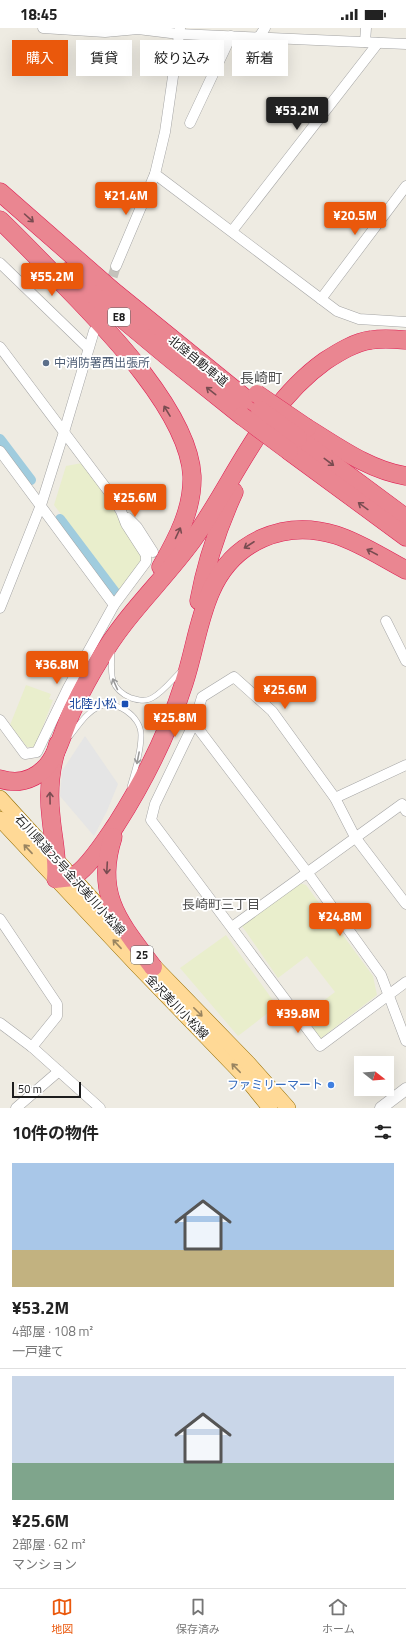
<!DOCTYPE html>
<html lang="ja">
<head>
<meta charset="utf-8">
<style>
  body { margin:0; font-family:"Titillium Web","Noto Sans JP",sans-serif; background:#f6f6f6; color:#222; height:100vh; display:flex; flex-direction:column; font-size:15px; white-space:nowrap }
  * { box-sizing:border-box; margin:0 }
  p { font-size:13px; color:#767676 }
  .icon { flex:none; width:22px; height:22px; fill:none; stroke:currentColor; stroke-width:2; stroke-linecap:round; stroke-linejoin:round }
  .map { position:relative; height:1080px; overflow:hidden }
  .sheet { display:flex; flex-direction:column; background:#fff; flex:1 }
  .sheet>* { flex:none }
  .guide { position:absolute; left:12px; top:12px; width:382px; height:36px; display:flex; gap:8px }
  .needle { width:26px; rotate:107deg }
  .tools { position:absolute; left:354px; top:1028px; display:grid; gap:8px }
  .tools a { display:grid; place-items:center; width:40px; height:40px; border-radius:0px; background:#fff; box-shadow:0 4px 16px #0002; font-size:20px }
  .scale { position:absolute; left:12px; bottom:10px; width:69px; box-sizing:border-box; padding-left:4px; border:2px solid #1d1d1d; border-top:0; font-size:11px; line-height:14px; white-space:nowrap; color:#1d1d1d; -webkit-text-stroke:3px #fff; paint-order:stroke }
  .price { position:absolute; translate:-50% -34px; padding:0 9px; border-radius:4px; background:#ea580c; color:#fff; font-size:13px; line-height:26px; filter:drop-shadow(0 1px 2px #0008) }
  .price::after { content:''; position:absolute; left:50%; top:24px; width:12px; height:9px; margin-left:-6px; background:inherit; clip-path:polygon(0 0,100% 0,50% 100%) }
  .price.current { background:#222; color:#fff }
  ul { padding:0; list-style:none }
  li { display:grid; align-content:center; gap:8px; height:212px; padding:0 12px }
  li+li { border-top:1px solid #e0e0e0 }
  li span { display:grid; place-items:center; height:124px; border-radius:0px; color:#555 }
  li>.icon { margin-inline-start:auto }
  span .icon { width:72px; height:72px; fill:#fffc; stroke-width:1 }
  li b { font-size:17px }
  h2 { display:flex; justify-content:space-between; align-items:center; height:48px; padding:0 12px; font-size:17px }
  .chip { padding:0 14px; border-radius:0px; background:#fff; box-shadow:0 4px 16px #0002; font-size:14px; line-height:36px }
  .chip.current { background:#ea580c; color:#fff }
  .status { display:flex; justify-content:space-between; align-items:center; height:28px; padding:0 20px; background:#fff; direction:ltr }
  .status svg { height:11px; fill:currentColor }
  .tabs { display:flex; justify-content:space-around; align-items:center; height:56px; border-top:1px solid #e0e0e0; background:#fff; font-size:11px; color:#767676 }
  .tabs a { display:grid; justify-items:center; gap:2px }
  .tabs .current { color:#ea580c }
  .map>svg:first-child { display:block }
  .farmland { fill:#e9eecc }
  .parking { fill:#e5e5e5 }
  .lines { fill:none; stroke-linecap:round; stroke-linejoin:round }
  .canal { stroke:#a0ccde; stroke-width:10 }
  .minor-tunnel { stroke:#c4c2bb; stroke-width:10; stroke-dasharray:10 5; stroke-linecap:butt }
  .service-casing { stroke:#a4a4a4; stroke-width:6 }
  .minor-casing { stroke:#a4a4a4; stroke-width:11 }
  .tertiary-casing { stroke:#a4a4a4; stroke-width:13 }
  .primary-casing { stroke:#956e00; stroke-width:16 }
  .motorway-casing { stroke:#de1d52; stroke-width:19 }
  .service { stroke:#fff; stroke-width:5 }
  .minor { stroke:#fff; stroke-width:10 }
  .tertiary { stroke:#fff; stroke-width:12 }
  .primary { stroke:#ffd996; stroke-width:15 }
  .motorway { stroke:#ea8691; stroke-width:18 }
  .motorway-bridge-casing { stroke:#de1d52; stroke-width:19; stroke-linecap:butt }
  .motorway-bridge { stroke:#ea8691; stroke-width:18 }
  .oneway { stroke:#794c51 }
  .oneway2 { stroke:#999 }
  .oneway3 { stroke:#998460 }
  .service-dot { fill:#5c6f8a; stroke:#fff; stroke-width:1.5 }
  .transit-dot { fill:#1a4fb4; stroke:#fff; stroke-width:1.5 }
  .shop-dot { fill:#3f7fe0; stroke:#fff; stroke-width:1.5 }
  .labels { text-anchor:middle; stroke-width:3.5; stroke-linejoin:round; paint-order:stroke }
  .shield { fill:#fff; stroke:#616161; stroke-width:1 }
  .shield-label { font-size:11px; font-weight:bold; fill:#1d1d1d }
  .street-label { font-size:12px; fill:#1d1d1d; stroke:#fff }
  .service-label { font-size:12px; fill:#4e5e75; stroke:#fff; text-anchor:start }
  .transit-label { font-size:12px; fill:#164399; stroke:#fff; text-anchor:end }
  .shop-label { font-size:12px; fill:#366cbe; stroke:#fff; text-anchor:end }
  .neighbourhood-label { font-size:13px; fill:#505050; stroke:#fff }
  .quarter-label { font-size:14px; fill:#505050; stroke:#fff }
</style>
</head>
<body>
<div class="status"><b>18:45</b><svg viewBox="0 0 49 12"><path d="M0 12V9h3v3zM5 12V6h3v6zM10 12V3h3v9zM15 12V0h3v12zM26 1h20v11H26zM47 4h2v5h-2z"/></svg></div>
<div class="map">
<svg width="406" height="1080" viewBox="0 0 406 1080">
  <rect width="100%" height="100%" fill="#eeebe2"/>
  <g class="farmland">
    <path d="M82,435l26,37 33,56 -1,7 -20,29 -66,-87 12,-39z"/>
    <path d="M26,657l25,9 -2,5 4,1 -18,47h-8l-17,-22z"/>
    <path d="M299,855l7,2 67,91 4,19 -57,44 -18,-22 33,-25 -28,-36 -29,22 -36,-52z"/>
    <path d="M226,907l51,71 -39,30 -58,-68z"/>
  </g>
  <path class="parking" d="M85,708l33,48 -11,27 -13,25 -34,-40 2,-25z"/>
  <g class="lines">
    <g class="canal">
      <path d="M0,411l31,41"/>
      <path d="M60,491l55,73"/>
    </g>
    <path class="minor-tunnel" d="M108,263l8,-25"/>
    <g class="service-casing">
      <g id="service">
        <path d="M112,623c-1,22 -4,37 19,47 7,2 14,4 21,0 11,-6 20,-18 29,-27"/>
        <path d="M70,708c9,-11 16,-23 28,-29 18,-8 43,9 43,28 0,17 -6,35 -11,52"/>
      </g>
    </g>
    <g class="minor-casing">
      <g id="minor">
        <path d="M43,0l62,4 33,-3 41,5 227,10"/>
        <path d="M180,0l-15,104 -10,42 182,137 22,8 47,3"/>
        <path d="M259,9l6,-9"/>
        <path d="M365,14l1,-14"/>
        <path d="M190,95l41,-87"/>
        <path d="M232,203l146,-188"/>
        <path d="M0,235l88,85"/>
        <path d="M116,238l39,-92"/>
        <path d="M321,271l85,-113"/>
        <path d="M0,319l109,145 12,19 5,13 20,31v7l-32,43 -46,83 -31,64 -12,2 -25,-34"/>
        <path d="M0,423l114,154"/>
        <path d="M128,490l9,9 16,25"/>
        <path d="M0,580l41,-103 23,-73 30,-101"/>
        <path d="M386,593l20,40"/>
        <path d="M194,695l8,-26 32,-20 38,34 63,87 20,39 51,67"/>
        <path d="M335,770l71,-33"/>
        <path d="M0,891l57,85v12l-25,31"/>
        <path d="M232,899l170,-123 4,7"/>
        <path d="M406,954l-86,64 -169,-226 4,-16 39,-81 113,149 74,103 25,66"/>
        <path d="M0,995l32,24 68,61"/>
        <path d="M16,1080l43,-37"/>
      </g>
    </g>
    <g class="tertiary-casing">
      <path id="tertiary" d="M381,1080l25,-19"/>
    </g>
    <g class="primary-casing">
      <g id="primary">
        <path d="M0,770l122,134"/>
        <path d="M0,791l136,145 109,113 25,31"/>
        <path d="M146,930l102,105 40,45"/>
      </g>
    </g>
    <g class="motorway-casing">
      <g id="motorway">
        <path d="M0,164l113,99 138,112"/>
        <path d="M0,192c22,21 43,43 64,65 43,44 125,128 128,191 1,33 -15,63 -31,91"/>
        <path d="M66,244l106,88 70,56"/>
        <path d="M307,400c31,19 62,42 99,48"/>
        <path d="M298,410l108,80"/>
        <path d="M289,423l117,86"/>
        <path d="M199,573c7,-38 19,-74 35,-109"/>
        <path d="M58,716c-8,24 -10,48 -7,73 2,23 7,39 5,62 5,-1 11,-1 15,-2 15,-5 36,-39 45,-52 28,-44 52,-92 68,-142 10,-30 14,-63 27,-92 22,-50 73,-72 125,-56 25,8 47,23 70,35"/>
        <path d="M0,751c16,5 32,2 44,-10 14,-13 20,-42 29,-60 8,-17 17,-34 27,-50 25,-44 62,-77 92,-118 43,-60 70,-135 133,-180 14,-9 30,-19 46,-21 12,-2 23,-1 35,0"/>
        <path d="M113,809c-19,58 7,86 40,130"/>
      </g>
    </g>
    <use href="#service" class="service"/>
    <use href="#minor" class="minor"/>
    <use href="#tertiary" class="tertiary"/>
    <use href="#primary" class="primary"/>
    <use href="#motorway" class="motorway"/>
    <g class="motorway-bridge-casing">
      <g id="motorway-bridge">
        <path d="M257,366l50,34"/>
        <path d="M260,382l38,28"/>
        <path d="M242,388l47,35"/>
      </g>
    </g>
    <use href="#motorway-bridge" class="motorway-bridge"/>
  </g>
  <defs><path id="oneway-shaft" d="M-6 0H5M1.5-3L5.5 0L1.5 3" fill="none" stroke-width="1.6" stroke-linecap="round" stroke-linejoin="round"/></defs>
  <g class="oneway">
    <use href="#oneway-shaft" transform="translate(29 190) rotate(42)"/>
    <use href="#oneway-shaft" transform="translate(211 363) rotate(-142)"/>
    <use href="#oneway-shaft" transform="translate(167 383) rotate(-121)"/>
    <use href="#oneway-shaft" transform="translate(329 434) rotate(37)"/>
    <use href="#oneway-shaft" transform="translate(363 478) rotate(-144)"/>
    <use href="#oneway-shaft" transform="translate(178 505) rotate(-65)"/>
    <use href="#oneway-shaft" transform="translate(249 517) rotate(147)"/>
    <use href="#oneway-shaft" transform="translate(372 524) rotate(-152)"/>
    <use href="#oneway-shaft" transform="translate(50 770) rotate(-91)"/>
    <use href="#oneway-shaft" transform="translate(107 840) rotate(93)"/>
  </g>
  <g class="oneway2">
    <use href="#oneway-shaft" transform="translate(115 656) rotate(-114)"/>
    <use href="#oneway-shaft" transform="translate(138 730) rotate(101)"/>
  </g>
  <g class="oneway3">
    <use href="#oneway-shaft" transform="translate(28 821) rotate(-133)"/>
    <use href="#oneway-shaft" transform="translate(117 916) rotate(-133)"/>
    <use href="#oneway-shaft" transform="translate(198 984) rotate(45)"/>
    <use href="#oneway-shaft" transform="translate(236 1040) rotate(-134)"/>
  </g>
  <circle class="service-dot" cx="46" cy="335" r="4"/>
  <rect class="transit-dot" x="121" y="672" width="8" height="8" rx="2"/>
  <circle class="shop-dot" cx="331" cy="1057" r="4"/>
  <g class="labels">
    <g class="shield">
      <rect x="108" y="280" width="22" height="18" rx="3"/>
      <rect x="131" y="918" width="22" height="18" rx="3"/>
    </g>
    <g class="shield-label">
      <text x="119" y="293">E8</text>
      <text x="142" y="931">25</text>
    </g>
    <g class="street-label">
      <text transform="translate(198 333) rotate(39)" y="4">北陸自動車道</text>
      <text transform="translate(70 847) rotate(48)" y="4">石川県道25号金沢美川小松線</text>
      <text transform="translate(177 979) rotate(46)" y="4">金沢美川小松線</text>
    </g>
    <g class="service-label">
      <text x="54" y="339">中消防署西出張所</text>
    </g>
    <g class="transit-label">
      <text x="117" y="680">北陸小松</text>
    </g>
    <g class="shop-label">
      <text x="323" y="1061">ファミリーマート</text>
    </g>
    <g class="neighbourhood-label">
      <text x="221" y="881">長崎町三丁目</text>
    </g>
    <g class="quarter-label">
      <text x="261" y="355">長崎町</text>
    </g>
  </g>
</svg>
<div class="tools">
<a><svg class="needle" viewBox="-14 -14 28 28"><path d="M0-13l5 13h-10z" fill="#e53935"/><path d="M0 13l5-13h-10z" fill="#767676"/></svg></a>
</div>
<div class="scale">50 m</div>
<b class="price current" style="left:297px;top:103px">¥53.2M</b>
<b class="price" style="left:126px;top:188px">¥21.4M</b>
<b class="price" style="left:355px;top:208px">¥20.5M</b>
<b class="price" style="left:52px;top:269px">¥55.2M</b>
<b class="price" style="left:135px;top:490px">¥25.6M</b>
<b class="price" style="left:57px;top:657px">¥36.8M</b>
<b class="price" style="left:285px;top:682px">¥25.6M</b>
<b class="price" style="left:175px;top:710px">¥25.8M</b>
<b class="price" style="left:340px;top:909px">¥24.8M</b>
<b class="price" style="left:298px;top:1006px">¥39.8M</b>
<div class="guide">
<a class="chip current">購入</a>
<a class="chip">賃貸</a>
<a class="chip">絞り込み</a>
<a class="chip">新着</a>
</div>
</div>
<section class="sheet">
<h2>10件の物件<svg class="icon" aria-label="filters" viewBox="0 0 24 24"><path d="M4 7h16M4 17h16"/><circle cx="9" cy="7" r="2"/><circle cx="15" cy="17" r="2"/></svg></h2>
<ul>
<li><span style="background:linear-gradient(#a9c7e8 70%,#c2b280 0)"><svg class="icon" aria-label="home" viewBox="0 0 24 24"><path d="M3 11l9-7 9 7M6 9v11h12V9"/></svg></span><div><b>¥53.2M</b><p>4部屋 · 108 m²</p><p>一戸建て</p></div></li>
<li><span style="background:linear-gradient(#c9d6e8 70%,#7fa58c 0)"><svg class="icon" aria-label="home" viewBox="0 0 24 24"><path d="M3 11l9-7 9 7M6 9v11h12V9"/></svg></span><div><b>¥25.6M</b><p>2部屋 · 62 m²</p><p>マンション</p></div></li>
</ul>
</section>
<nav class="tabs">
<a class="current"><svg class="icon" aria-label="map" viewBox="0 0 24 24"><path d="M3 6l6-2 6 2 6-2v14l-6 2-6-2-6 2zM9 4v14M15 6v14"/></svg>地図</a>
<a><svg class="icon" aria-label="saved" viewBox="0 0 24 24"><path d="M7 4h10v16l-5-4-5 4z"/></svg>保存済み</a>
<a><svg class="icon" aria-label="home" viewBox="0 0 24 24"><path d="M3 11l9-7 9 7M6 9v11h12V9"/></svg>ホーム</a>
</nav>
</body>
</html>
